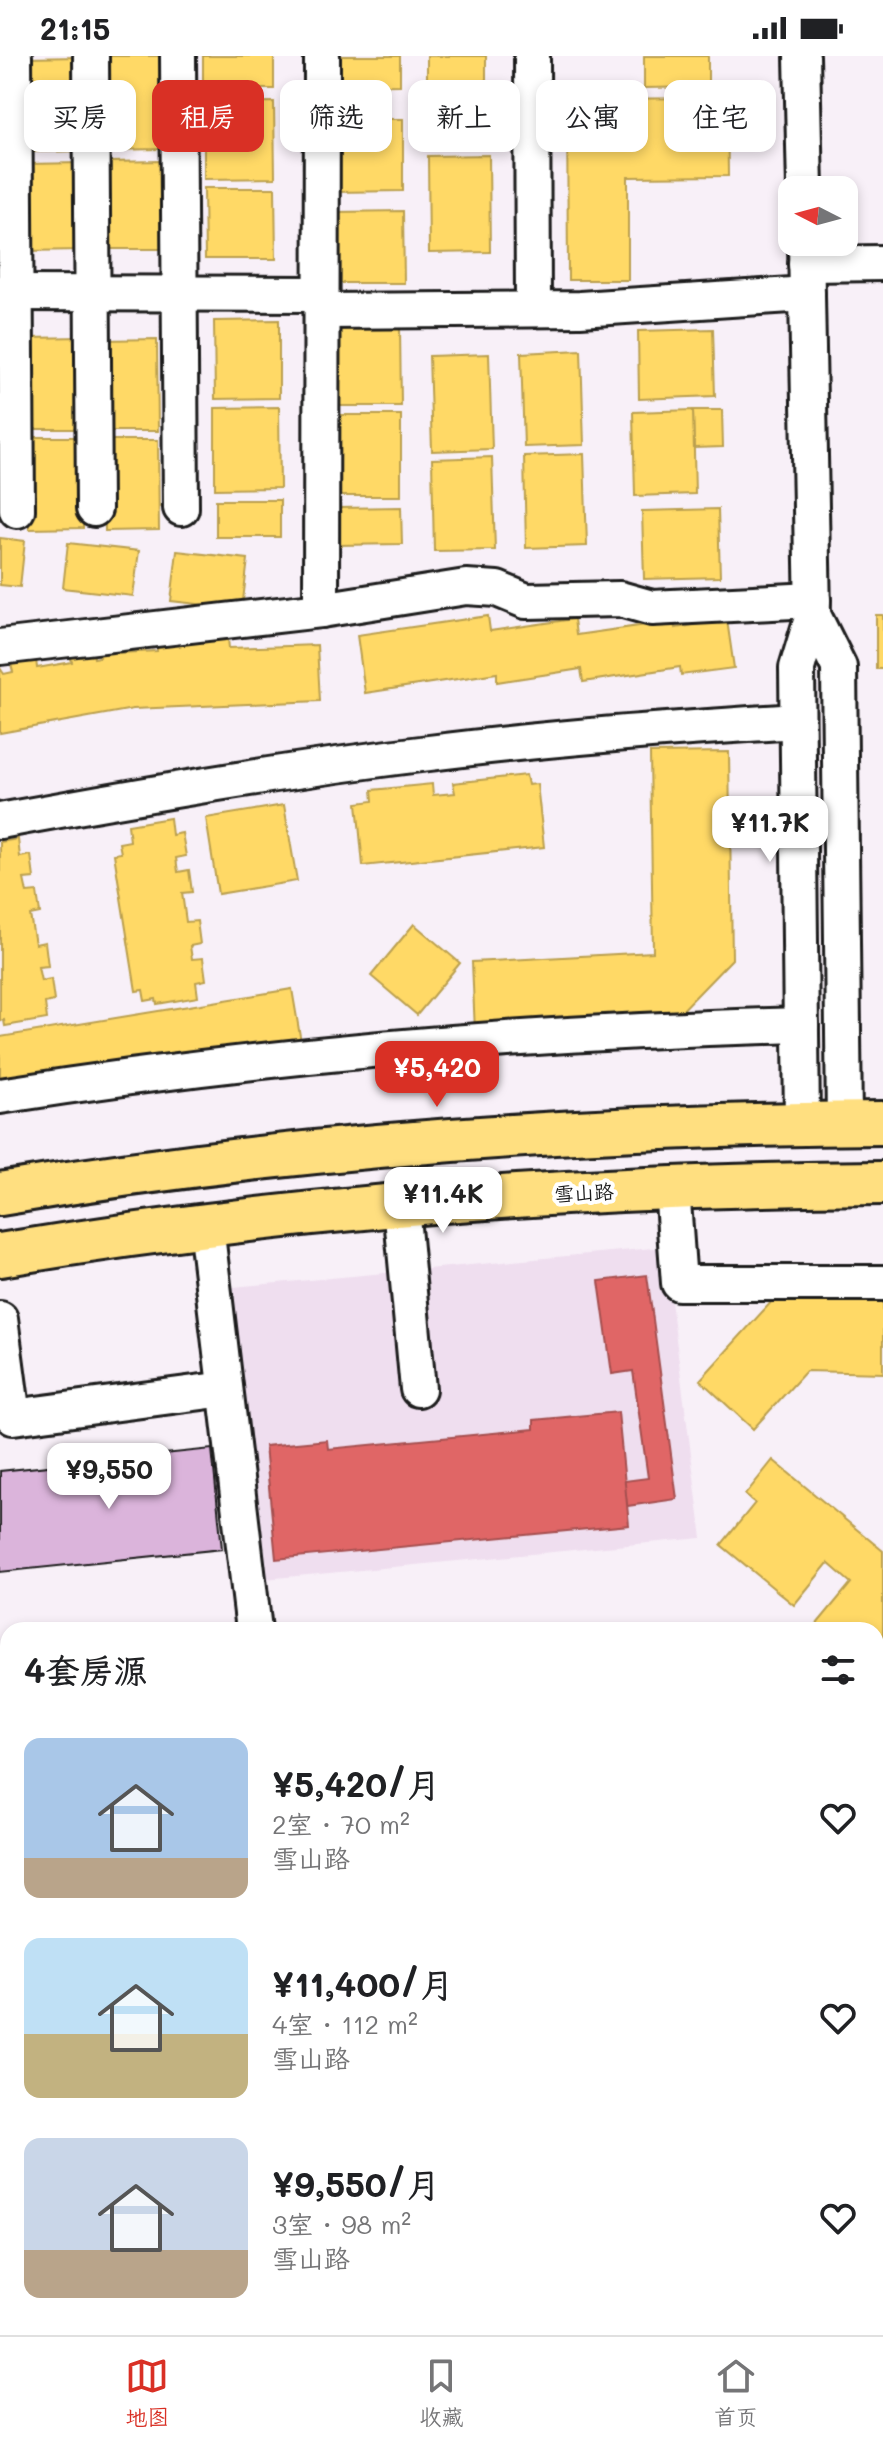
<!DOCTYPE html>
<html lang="zh">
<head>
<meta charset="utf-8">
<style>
  body { margin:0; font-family:Mali,"LXGW WenKai TC",sans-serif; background:#f6f6f6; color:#202124; height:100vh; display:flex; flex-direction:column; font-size:30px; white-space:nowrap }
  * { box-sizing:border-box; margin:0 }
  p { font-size:26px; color:#757577 }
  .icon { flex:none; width:44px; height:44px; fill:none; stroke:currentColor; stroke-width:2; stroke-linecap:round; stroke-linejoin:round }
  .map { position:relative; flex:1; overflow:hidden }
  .drawer { position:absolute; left:0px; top:1566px; width:884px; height:714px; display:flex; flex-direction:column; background:#fff; border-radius:24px 24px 0 0; box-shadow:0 4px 12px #0003 }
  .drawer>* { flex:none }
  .guide { position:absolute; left:24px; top:24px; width:836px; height:72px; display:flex; gap:16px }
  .needle { width:52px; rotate:276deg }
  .controls { position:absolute; left:778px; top:120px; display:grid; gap:16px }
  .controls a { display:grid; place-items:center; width:80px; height:80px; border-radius:16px; background:#fff; box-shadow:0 4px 12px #0003; font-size:40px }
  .price { position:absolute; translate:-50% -68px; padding:0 18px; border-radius:16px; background:#fff; color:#222; font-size:26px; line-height:52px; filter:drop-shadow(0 2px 4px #0008) }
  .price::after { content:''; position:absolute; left:50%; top:48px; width:24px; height:18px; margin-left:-12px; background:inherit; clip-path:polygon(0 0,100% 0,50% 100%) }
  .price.active { background:#d93025; color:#fff }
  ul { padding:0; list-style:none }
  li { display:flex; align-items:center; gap:24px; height:200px; padding:0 24px }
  li span { display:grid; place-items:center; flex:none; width:224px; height:160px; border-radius:16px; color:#555 }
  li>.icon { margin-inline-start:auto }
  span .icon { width:96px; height:96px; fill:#fffc; stroke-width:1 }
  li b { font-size:34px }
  h2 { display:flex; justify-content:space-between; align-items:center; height:96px; padding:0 24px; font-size:34px }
  .chip { padding:0 28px; border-radius:16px; background:#fff; box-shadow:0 4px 12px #0003; font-size:28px; line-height:72px }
  .chip.active { background:#d93025; color:#fff }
  .status { display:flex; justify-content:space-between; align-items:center; height:56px; padding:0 40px; background:#fff; direction:ltr }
  .status svg { height:22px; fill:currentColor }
  .tab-bar { display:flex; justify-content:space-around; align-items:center; height:112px; border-top:2px solid #e0e0e0; background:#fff; font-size:22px; color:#757577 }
  .tab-bar a { display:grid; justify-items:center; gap:4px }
  .tab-bar .active { color:#d93025 }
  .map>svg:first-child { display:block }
  .built { fill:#efdeef }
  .homes { fill:#ffd966; stroke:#bba050; stroke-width:2 }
  .shops { fill:#e06666; stroke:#a55050; stroke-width:2 }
  .building { fill:#dbb4db; stroke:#1c1c1c; stroke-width:2 }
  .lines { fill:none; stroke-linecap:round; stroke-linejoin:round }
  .minor-casing { stroke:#1c1c1c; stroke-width:40 }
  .major-casing { stroke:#1c1c1c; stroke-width:48 }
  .minor { stroke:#fff; stroke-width:34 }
  .major { stroke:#ffdf80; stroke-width:42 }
  .labels { text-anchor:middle; stroke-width:8; stroke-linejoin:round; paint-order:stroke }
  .street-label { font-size:20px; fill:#1c1c1c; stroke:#fff }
</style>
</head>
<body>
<div class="status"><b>21:15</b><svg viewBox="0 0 49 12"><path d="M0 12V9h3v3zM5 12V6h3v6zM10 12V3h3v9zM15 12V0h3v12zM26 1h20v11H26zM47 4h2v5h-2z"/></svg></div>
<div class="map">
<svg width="883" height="2279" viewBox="0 0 883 2279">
  <rect width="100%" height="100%" fill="#f8f0f8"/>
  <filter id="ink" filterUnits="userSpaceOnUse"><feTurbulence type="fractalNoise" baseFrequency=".0125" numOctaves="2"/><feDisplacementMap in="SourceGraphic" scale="16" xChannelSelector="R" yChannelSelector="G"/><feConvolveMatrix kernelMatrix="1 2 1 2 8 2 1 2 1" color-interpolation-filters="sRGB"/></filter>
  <g filter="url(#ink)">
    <path class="built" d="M664,1191l38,291 -437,41 -32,-292z"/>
    <g class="homes">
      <path d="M106,0h55v93l-55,1z"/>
      <rect x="203" y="0" width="71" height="33"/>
      <path d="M336,0h64v29l-64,1z"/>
      <path d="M427,0h59v59l-59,1z"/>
      <path d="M644,0h64v31l-64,1z"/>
      <path d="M79,1l1,94 -55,1v-94z"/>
      <path d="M727,42l1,78 -100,1v103h-60l-1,-181z"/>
      <path d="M274,46l1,76 -71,1v-76z"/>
      <path d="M334,63h69v72l-68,1z"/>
      <path d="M489,99l1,97 -61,1 -1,-97z"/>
      <path d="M161,105l1,88h-55v-87z"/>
      <path d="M80,107l1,87 -55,1v-87z"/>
      <path d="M204,132h71l1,71h-71z"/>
      <path d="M403,155l1,72h-69v-71z"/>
      <path d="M279,264v78l-64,1 -1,-78z"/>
      <path d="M400,271l1,79h-65v-78z"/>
      <path d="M713,273l2,67 -76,3 -1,-68z"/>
      <path d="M82,281l1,92h-54l-1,-91z"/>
      <path d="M157,283l1,92h-54l-1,-91z"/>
      <path d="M581,294l3,95 -60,2 -3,-94z"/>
      <path d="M489,298l3,95 -60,2 -3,-95z"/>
      <path d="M279,351l1,81 -65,1v-81z"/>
      <path d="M693,354h29l1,37 -29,1z"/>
      <path d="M693,354l2,84 -60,2 -2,-84z"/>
      <path d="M336,359h65v81h-64z"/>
      <path d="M29,381h54v91l-54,1z"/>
      <path d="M104,384h54l1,90 -54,1z"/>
      <path d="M584,398l3,92 -61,2 -2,-92z"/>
      <path d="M492,401l3,93 -61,1 -2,-92z"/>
      <rect x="216" y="444" width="64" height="37"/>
      <path d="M401,451l1,37 -65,1v-37z"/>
      <path d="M718,453l2,68 -76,2 -2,-68z"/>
      <path d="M0,482l25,3 -5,46 -20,-2z"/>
      <path d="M68,487l71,8 -6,45 -70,-8z"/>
      <path d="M177,495l71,8 -6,50 -71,-8z"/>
      <rect x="876" y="559" width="7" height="54"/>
      <path d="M488,560l2,15 84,-12 2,16 98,-14 1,7 52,-8 7,48 -53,7 -1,-8 -97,15 -2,-13 -84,13v-9l-132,20 -8,-58z"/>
      <path d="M228,583l1,9 88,-3 3,56 -187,8 -133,24v-65l4,6 9,-2 -2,-8 25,-5 1,9 35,-6 -2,-7 23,-4 1,7 6,-1 -2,-8 21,-4 1,8 37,-2v-9z"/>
      <path d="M729,696l3,207 -59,61 -198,12 -3,-70 181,-10 -3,-199z"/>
      <path d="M526,719l2,10 9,-1 7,63 -181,19 -6,-63 16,-2 -1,-11 60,-6 1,11 22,-2 -2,-10z"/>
      <path d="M284,749l13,76 -79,13 -12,-76z"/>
      <path d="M170,762l2,17 10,-2 4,23 -10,2 2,14 11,-2 3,22 -10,1 4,29 11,-1 3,23 -10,2 2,13 11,-1 3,22 -10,2 2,15 -41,7 -1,-5 -11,2 -2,-11 -7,1 -22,-137 7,-1 -2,-10 11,-2 -2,-16z"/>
      <path d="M18,783l2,18 11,-2 3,23 -10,1 3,14 10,-1 3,21 -10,2 5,29 10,-2 3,24 -10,1 3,14 10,-2 3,22 -9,2 2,16 -42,7 -1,-6 -4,1v-179z"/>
      <path d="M414,868l46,39 -43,52 -46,-39z"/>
      <path d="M292,933l9,53 -301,49v-54z"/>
      <path d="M774,1243l109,3v71l-77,-2 -53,58 -53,-49z"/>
      <path d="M773,1404l110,91v127l-7,-5v-43h-52l-7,-6 34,-41 -23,-20 -34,42 -73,-60 34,-42 -10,-8z"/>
    </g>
    <g class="shops">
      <path d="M647,1219l30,224 -50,7 -3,-25 24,-3 -15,-107 -21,3 -13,-93z"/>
      <path d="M618,1356l11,113 -353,34 -11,-113 62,-6 1,9 206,-20v-9z"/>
    </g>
    <path class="building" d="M212,1393l10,100 -222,23v-101z"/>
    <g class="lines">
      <g class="minor-casing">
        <g id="minor">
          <path d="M14,0l3,454"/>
          <path d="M91,0l3,453"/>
          <path d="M178,0l3,452"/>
          <path d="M532,0l1,253"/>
          <path d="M802,0l3,134"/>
          <path d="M806,208l77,-1"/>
          <path d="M0,237l321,1"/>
          <path d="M322,255l258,-2 227,-15"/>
          <path d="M321,554l1,-554"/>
          <path d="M813,559l26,52 5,456"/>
          <path d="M0,591l321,-37 145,-23 31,2 29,12 94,-2 32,9 161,-8"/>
          <path d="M0,765c140,-26 280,-50 421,-67 125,-16 250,-25 376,-33"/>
          <path d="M0,1040c266,-42 532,-64 801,-71"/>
          <path d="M802,1068l-5,-456 16,-53 -7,-373"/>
          <path d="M672,1132l7,95h204"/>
          <path d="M401,1150l17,183"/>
          <path d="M206,1170l48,404"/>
          <path d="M0,1263l13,98 212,-28"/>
          <path d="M876,1880l7,-2"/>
          <path d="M0,2013l8,-2"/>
        </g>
      </g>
      <g class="major-casing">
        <g id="major">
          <path d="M0,1138c290,-49 589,-69 883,-71"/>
          <path d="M0,1199c291,-49 588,-70 883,-72"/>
        </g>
      </g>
      <use href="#minor" class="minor"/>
      <use href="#major" class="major"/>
    </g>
  </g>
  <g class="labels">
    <g class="street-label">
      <text transform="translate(584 1137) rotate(-3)" y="7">雪山路</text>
    </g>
  </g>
</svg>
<div class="controls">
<a><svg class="needle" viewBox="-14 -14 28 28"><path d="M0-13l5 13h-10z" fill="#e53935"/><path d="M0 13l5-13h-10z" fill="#757577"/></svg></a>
</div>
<b class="price" style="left:770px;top:808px">¥11.7K</b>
<b class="price active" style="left:437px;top:1053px">¥5,420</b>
<b class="price" style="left:443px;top:1179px">¥11.4K</b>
<b class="price" style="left:109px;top:1455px">¥9,550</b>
<div class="guide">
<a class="chip">买房</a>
<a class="chip active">租房</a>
<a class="chip">筛选</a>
<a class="chip">新上</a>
<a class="chip">公寓</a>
<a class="chip">住宅</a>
</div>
<section class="drawer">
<h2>4套房源<svg class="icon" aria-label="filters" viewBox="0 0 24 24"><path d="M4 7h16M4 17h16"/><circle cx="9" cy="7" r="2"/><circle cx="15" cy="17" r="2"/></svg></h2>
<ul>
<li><span style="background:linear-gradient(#a9c7e8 75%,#b9a48a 0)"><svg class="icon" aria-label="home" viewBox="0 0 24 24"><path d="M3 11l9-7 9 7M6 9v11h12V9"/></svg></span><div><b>¥5,420/月</b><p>2室 · 70 m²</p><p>雪山路</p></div><svg class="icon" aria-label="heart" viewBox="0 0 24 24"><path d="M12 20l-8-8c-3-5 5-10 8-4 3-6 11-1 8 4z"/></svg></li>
<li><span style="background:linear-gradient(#bfe0f5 60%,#c2b280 0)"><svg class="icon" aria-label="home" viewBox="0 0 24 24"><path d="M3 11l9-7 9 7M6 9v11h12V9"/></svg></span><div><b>¥11,400/月</b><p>4室 · 112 m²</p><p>雪山路</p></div><svg class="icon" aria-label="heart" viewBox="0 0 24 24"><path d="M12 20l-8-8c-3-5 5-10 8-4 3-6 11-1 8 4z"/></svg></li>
<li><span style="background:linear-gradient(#c9d6e8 70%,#b9a48a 0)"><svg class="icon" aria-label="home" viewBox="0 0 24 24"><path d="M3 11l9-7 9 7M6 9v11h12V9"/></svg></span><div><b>¥9,550/月</b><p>3室 · 98 m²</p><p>雪山路</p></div><svg class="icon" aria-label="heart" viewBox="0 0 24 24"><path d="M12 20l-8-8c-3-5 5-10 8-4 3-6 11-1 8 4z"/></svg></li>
</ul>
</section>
</div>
<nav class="tab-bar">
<a class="active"><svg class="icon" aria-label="map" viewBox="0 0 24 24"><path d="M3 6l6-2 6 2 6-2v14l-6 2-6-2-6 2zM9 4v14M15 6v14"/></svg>地图</a>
<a><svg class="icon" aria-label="saved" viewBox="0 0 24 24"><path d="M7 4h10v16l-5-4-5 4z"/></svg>收藏</a>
<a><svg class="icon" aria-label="home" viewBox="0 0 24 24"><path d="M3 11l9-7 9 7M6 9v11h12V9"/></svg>首页</a>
</nav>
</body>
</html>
